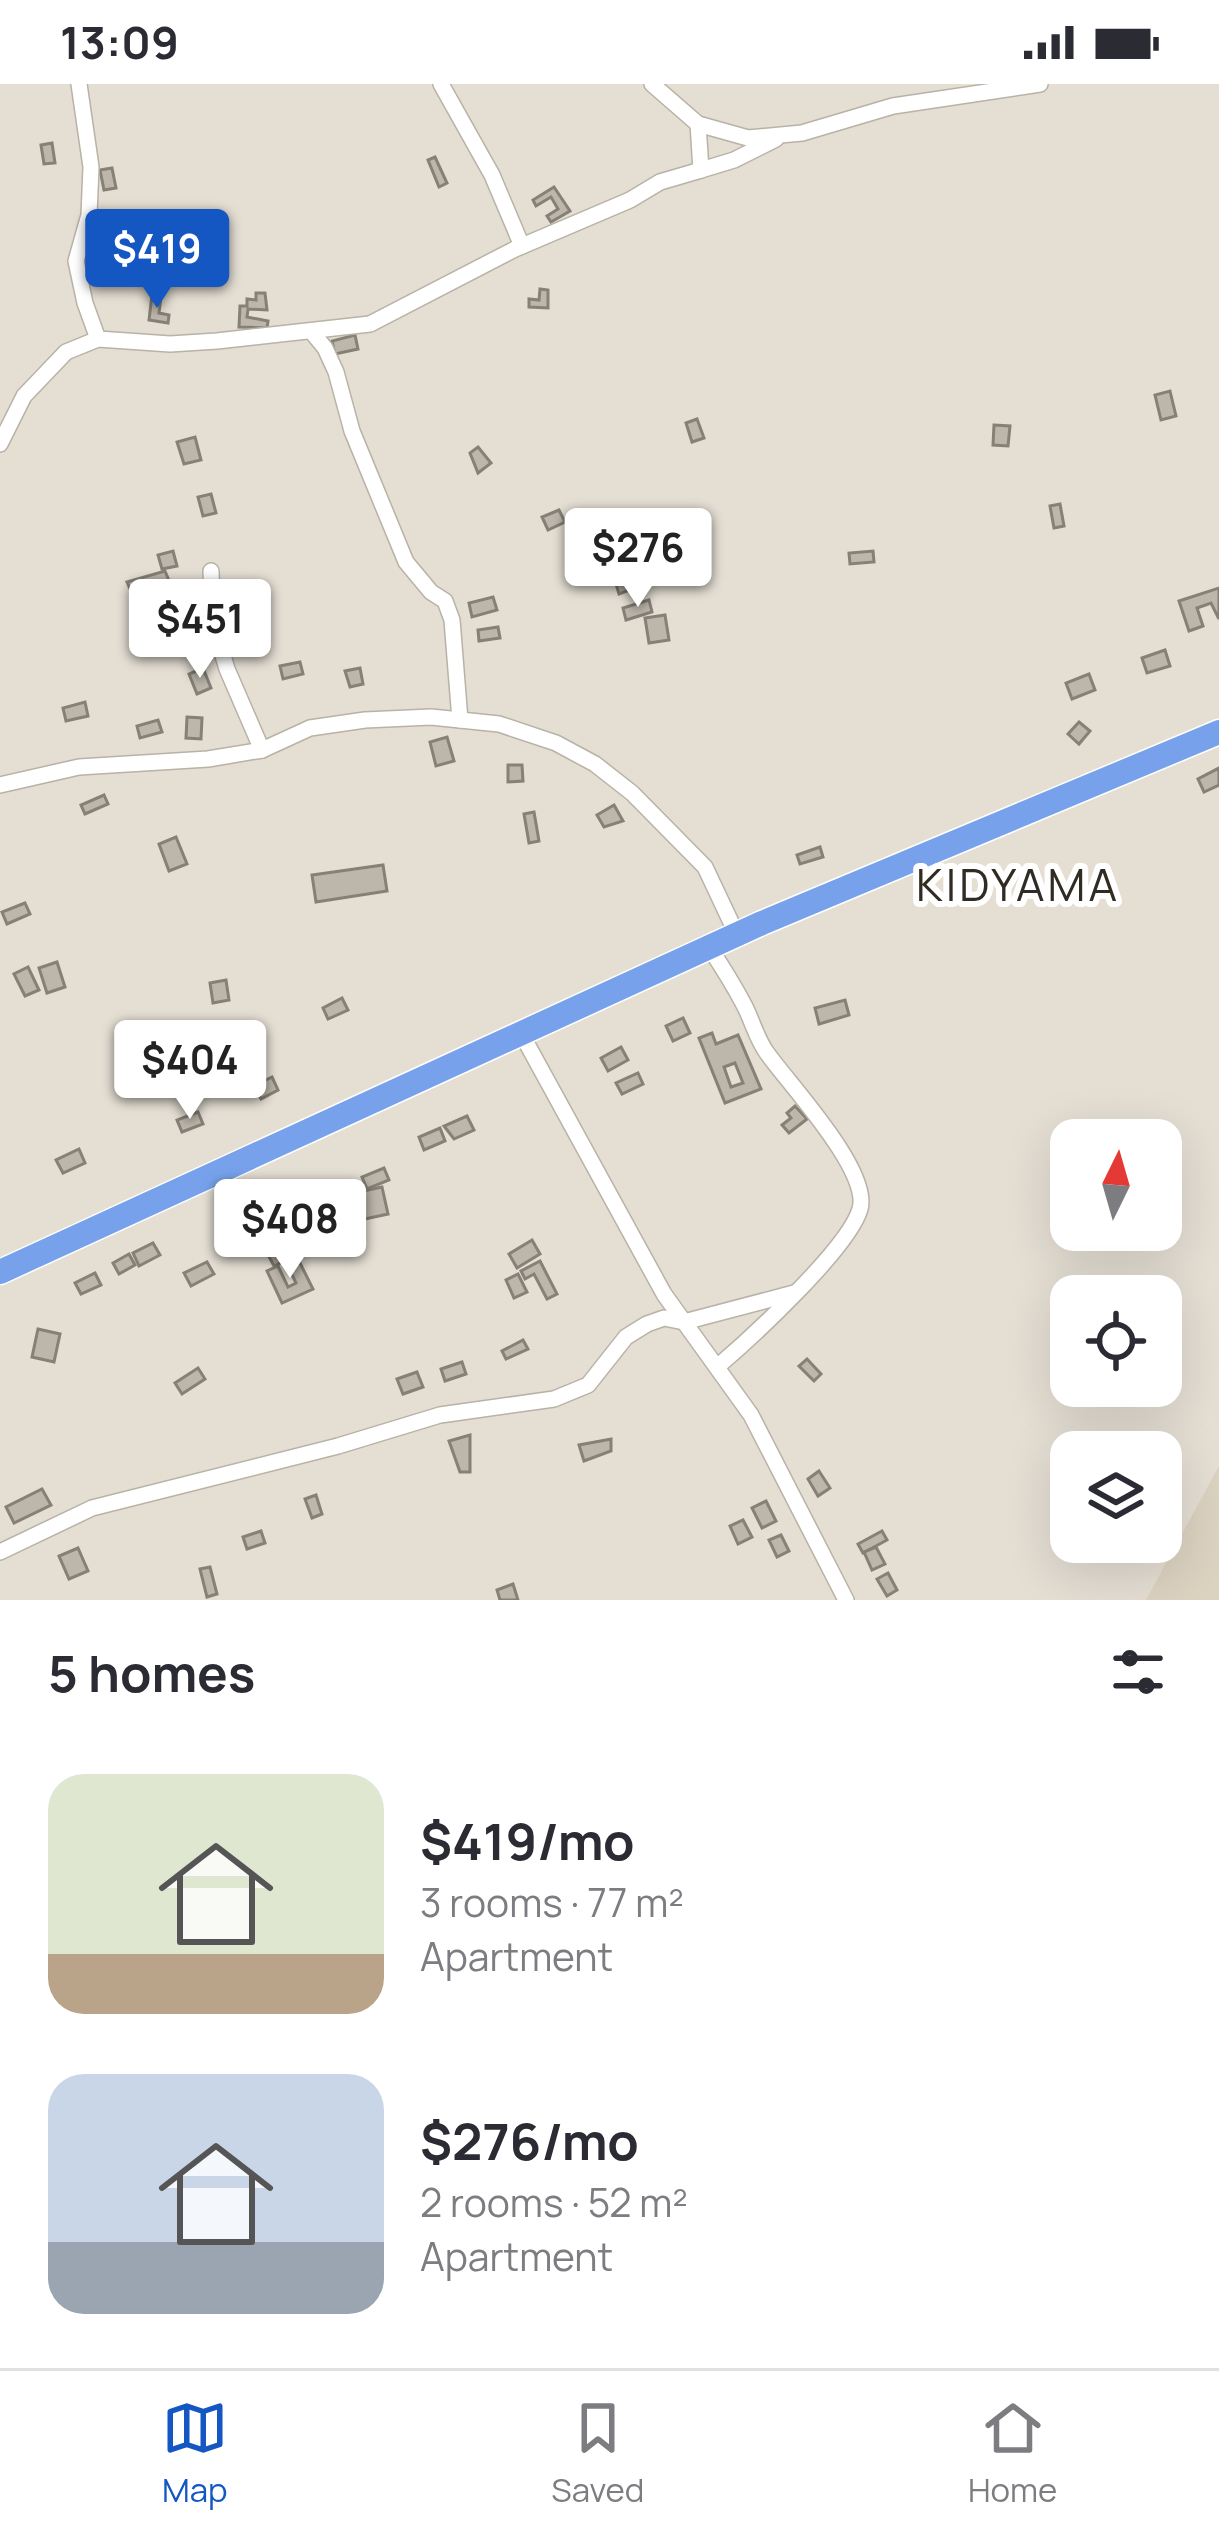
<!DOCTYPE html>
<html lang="en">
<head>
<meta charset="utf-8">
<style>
  body { margin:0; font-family:Manrope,sans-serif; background:#f2f2f3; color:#2b2b33; height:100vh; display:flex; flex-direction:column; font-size:45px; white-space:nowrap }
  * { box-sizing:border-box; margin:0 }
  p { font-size:39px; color:#7c7c81 }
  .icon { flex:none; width:66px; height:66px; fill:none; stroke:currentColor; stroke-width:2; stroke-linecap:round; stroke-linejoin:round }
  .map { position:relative; height:1516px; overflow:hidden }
  .drawer { display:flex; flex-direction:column; background:#fff; flex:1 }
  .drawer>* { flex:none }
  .needle { width:78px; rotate:5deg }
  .buttons { position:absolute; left:1050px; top:1035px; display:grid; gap:24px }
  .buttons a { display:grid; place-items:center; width:132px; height:132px; border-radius:24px; background:#fff; box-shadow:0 12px 48px #0002; font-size:60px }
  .price { position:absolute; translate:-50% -102px; padding:0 27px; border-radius:12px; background:#fff; color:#222; font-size:39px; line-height:78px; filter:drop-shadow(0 3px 6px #0008) }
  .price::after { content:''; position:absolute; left:50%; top:72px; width:36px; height:27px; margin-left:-18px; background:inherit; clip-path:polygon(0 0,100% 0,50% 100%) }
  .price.on { background:#1457c2; color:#fff }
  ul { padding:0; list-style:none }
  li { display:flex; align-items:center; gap:36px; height:300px; padding:0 48px }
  li span { display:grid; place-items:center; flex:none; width:336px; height:240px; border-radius:36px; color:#555 }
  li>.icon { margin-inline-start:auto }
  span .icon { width:144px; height:144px; fill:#fffc; stroke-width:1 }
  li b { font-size:51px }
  h2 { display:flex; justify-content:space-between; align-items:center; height:144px; padding:0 48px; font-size:51px }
  .status { display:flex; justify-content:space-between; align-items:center; height:84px; padding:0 60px; background:#fff; direction:ltr }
  .status svg { height:33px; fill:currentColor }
  .tab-bar { display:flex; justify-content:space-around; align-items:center; height:168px; border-top:3px solid #e1e1e2; background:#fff; font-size:33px; color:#7c7c81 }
  .tab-bar a { display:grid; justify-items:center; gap:6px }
  .tab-bar .on { color:#1457c2 }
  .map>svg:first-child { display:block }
  .built { fill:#dcd2c0 }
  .building { fill:#bcb6ab; stroke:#868076; stroke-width:3; fill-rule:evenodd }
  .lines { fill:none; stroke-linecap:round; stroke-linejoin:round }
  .minor-casing { stroke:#b8b2a7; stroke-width:18 }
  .trunk-casing { stroke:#fff; stroke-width:27 }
  .minor { stroke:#fff; stroke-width:15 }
  .trunk { stroke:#77a2eb; stroke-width:24 }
  .labels { text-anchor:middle; stroke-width:12; stroke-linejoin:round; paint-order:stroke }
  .quarter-label { font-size:45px; letter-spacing:3px; fill:#312c23; stroke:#fff }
</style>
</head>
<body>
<div class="status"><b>13:09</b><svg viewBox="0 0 49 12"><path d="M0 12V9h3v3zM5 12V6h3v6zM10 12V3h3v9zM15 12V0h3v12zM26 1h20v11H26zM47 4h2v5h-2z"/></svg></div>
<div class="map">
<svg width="1219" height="1516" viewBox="0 0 1219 1516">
  <rect width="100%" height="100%" fill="#e4ded3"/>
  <path class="built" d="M1219,1382v134h-73z"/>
  <g class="building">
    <path d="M52,59l3,20 -11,1 -3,-19z"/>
    <path d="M435,73l12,26 -8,4 -11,-27z"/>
    <path d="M112,84l4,20 -12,2 -4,-20z"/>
    <path d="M554,103l16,24 -19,11 -4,-6 11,-7 -7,-12 -15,9 -3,-6z"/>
    <path d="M540,205l8,1v18l-19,-1v-8l10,1z"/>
    <path d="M256,209h9l2,17 -19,-1 -1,8 21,4 -1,7 -28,-1 1,-21h7v-7l9,1z"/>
    <path d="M152,211l9,2 -2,16 10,2 -1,8 -19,-3z"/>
    <path d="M355,251l3,14 -23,5 -3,-13z"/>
    <path d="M1170,307l6,25 -15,4 -6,-25z"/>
    <path d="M697,335l7,19 -12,4 -6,-19z"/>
    <path d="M994,341l16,1 -2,20 -15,-1z"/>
    <path d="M195,353l6,23 -17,4 -7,-22z"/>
    <path d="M478,363l13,16 -13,10 -8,-20z"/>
    <path d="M211,410l5,19 -13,3 -5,-19z"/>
    <path d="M1060,420l4,22 -10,2 -4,-22z"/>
    <path d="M559,426l6,12 -17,8 -6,-13z"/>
    <path d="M173,467l4,15 -15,3 -4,-14z"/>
    <path d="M873,467l1,11 -24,2 -1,-11z"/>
    <path d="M626,486l6,19 -13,5 -6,-20z"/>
    <path d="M165,487l5,12 -18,7 2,5 28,-9 5,12 -15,6 7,-1 13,33 -8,4 2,6 -10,4 -15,-39 -10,4 -5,-12 -5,2 -3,-8 -4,1 -7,-16z"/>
    <path d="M1219,504v31l-8,-16 -14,5 6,18 -14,5 -10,-30z"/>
    <path d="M493,513l4,13 -25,7 -3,-14z"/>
    <path d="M649,516l3,12 -26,8 -3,-12z"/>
    <path d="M665,531l4,25 -20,3 -4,-25z"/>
    <path d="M498,543l2,11 -21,3 -1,-11z"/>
    <path d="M1165,566l5,16 -23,7 -5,-15z"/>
    <path d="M300,578l3,12 -20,5 -3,-13z"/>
    <path d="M203,584l8,20 -14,6 -8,-20z"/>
    <path d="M360,584l3,16 -13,3 -5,-16z"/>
    <path d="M1089,590l6,16 -23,9 -6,-16z"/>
    <path d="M85,618l3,14 -22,5 -3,-13z"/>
    <path d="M187,633l15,1 -1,21 -15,-1z"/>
    <path d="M158,636l4,12 -22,6 -3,-12z"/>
    <path d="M1079,638l11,9 -11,13 -11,-10z"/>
    <path d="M447,653l7,24 -18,5 -6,-24z"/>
    <path d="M508,681h14l1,16 -15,1z"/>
    <path d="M1219,684v17l-15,7 -6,-13z"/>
    <path d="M104,711l4,9 -23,10 -4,-9z"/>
    <path d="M614,721l9,16 -19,6 -7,-12z"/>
    <path d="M534,728l5,29 -10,2 -5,-29z"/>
    <path d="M176,753l11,27 -18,7 -10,-27z"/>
    <path d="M820,763l3,10 -23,7 -3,-9z"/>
    <path d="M383,781l4,26 -71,11 -4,-27z"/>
    <path d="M25,819l5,11 -23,10 -5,-12z"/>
    <path d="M57,878l8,25 -18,6 -8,-25z"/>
    <path d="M28,883l11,23 -14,6 -11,-22z"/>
    <path d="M226,896l3,20 -16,3 -3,-20z"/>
    <path d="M342,914l6,12 -20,9 -5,-11z"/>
    <path d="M845,916l4,15 -30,9 -4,-16z"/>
    <path d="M683,934l7,15 -17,8 -7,-15z"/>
    <path d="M712,949l4,11 22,-9 23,54 -36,14 -26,-65zM735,979l8,20 -12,4 -7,-20z"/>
    <path d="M258,950l4,9 -23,9 -4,-9z"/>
    <path d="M621,963l7,13 -20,11 -7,-13z"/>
    <path d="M638,989l5,11 -21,10 -6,-11z"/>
    <path d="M272,993l6,13 -17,9 -7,-13z"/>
    <path d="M795,1022l12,13 -18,14 -7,-8 9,-7 -4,-5z"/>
    <path d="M198,1028l5,12 -21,8 -5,-12z"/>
    <path d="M467,1032l7,14 -20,9 -10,-13z"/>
    <path d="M440,1044l5,13 -21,9 -5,-13z"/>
    <path d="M79,1065l6,14 -22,10 -7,-13z"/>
    <path d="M384,1084l5,12 -22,9 -5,-12z"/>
    <path d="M382,1103l6,27 -23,5 -6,-27z"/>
    <path d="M268,1104l6,12 -20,10 -6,-12z"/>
    <path d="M287,1155l9,16 -22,11 -8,-15z"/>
    <path d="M532,1156l8,14 -23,14 -8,-14z"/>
    <path d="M153,1159l7,12 -21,11 -6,-13z"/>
    <path d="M129,1170l6,11 -16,9 -6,-11z"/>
    <path d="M297,1173l16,32 -31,14 -15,-32 11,-5 10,21 8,-4 -10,-21z"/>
    <path d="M540,1177l17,33 -10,5 -13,-25 -9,5 -4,-8z"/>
    <path d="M207,1178l7,12 -23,12 -7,-13z"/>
    <path d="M95,1189l6,12 -20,9 -6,-11z"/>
    <path d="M518,1190l9,18 -13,6 -8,-18z"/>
    <path d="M38,1245l22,5 -6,28 -22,-5z"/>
    <path d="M523,1256l5,9 -22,10 -4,-8z"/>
    <path d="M807,1275l14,15 -7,7 -15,-15z"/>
    <path d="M462,1278l4,12 -21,7 -4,-12z"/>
    <path d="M198,1284l7,11 -23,15 -7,-11z"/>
    <path d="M417,1288l6,15 -20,7 -6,-15z"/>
    <path d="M470,1351v37h-10l-11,-31z"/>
    <path d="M611,1355v12l-27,10 -5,-16z"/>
    <path d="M819,1387l11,17 -12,8 -10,-17z"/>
    <path d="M42,1405l9,16 -37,18 -8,-16z"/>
    <path d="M316,1411l6,19 -10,4 -7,-19z"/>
    <path d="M766,1417l10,20 -14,7 -10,-20z"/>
    <path d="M743,1436l9,17 -14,7 -8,-18z"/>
    <path d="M261,1447l4,12 -18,6 -4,-12z"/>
    <path d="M882,1447l5,9 -24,13 -5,-9z"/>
    <path d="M781,1451l8,16 -12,6 -8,-17z"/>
    <path d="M876,1463l9,17 -13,6 -8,-18z"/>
    <path d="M78,1464l10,23 -19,8 -10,-23z"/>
    <path d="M210,1483l7,27 -10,3 -7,-28z"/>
    <path d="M888,1489l9,17 -10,6 -10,-17z"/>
    <path d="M513,1500l5,16h-18l-3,-10z"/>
  </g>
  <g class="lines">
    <g class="minor-casing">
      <g id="minor">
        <path d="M79,0l12,83 -2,48 -13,46 9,42 13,36"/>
        <path d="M441,0l51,91 30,71"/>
        <path d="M652,0l46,40 50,14 54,-5 91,-27 147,-22"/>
        <path d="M701,86l33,-10 42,-21"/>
        <path d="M311,247l14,17 11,24 16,59 54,131 25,30 14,9 7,19 8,100"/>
        <path d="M0,360l24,-48 42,-44 32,-13 72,5 47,-3 153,-17 145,-75 115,-49 30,-18 41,-12 -3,-46"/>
        <path d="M211,487l2,51 14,47 35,81"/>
        <path d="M0,701l79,-18 129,-8 54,-9 48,-22 55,-8 66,-3 68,7 57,19 39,21 37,29 73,74 32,68"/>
        <path d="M709,863c12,18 24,37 34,56 9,16 13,35 24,50 22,31 104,118 93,156 -11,39 -110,130 -143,158"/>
        <path d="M521,949l143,261 87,121 95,185"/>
        <path d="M0,1468l92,-44 246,-62 102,-31 114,-16 34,-14 38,-48 21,-13 17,-6 20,4 110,-29"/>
      </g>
    </g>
    <g class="trunk-casing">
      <path id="trunk" d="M0,1188l762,-349 457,-191"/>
    </g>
    <use href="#minor" class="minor"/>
    <use href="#trunk" class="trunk"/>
  </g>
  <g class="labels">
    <g class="quarter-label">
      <text x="1018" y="817">KIDYAMA</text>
    </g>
  </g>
</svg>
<div class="buttons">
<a><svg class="needle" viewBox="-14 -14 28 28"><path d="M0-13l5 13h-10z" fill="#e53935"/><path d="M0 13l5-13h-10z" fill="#7c7c81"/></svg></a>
<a><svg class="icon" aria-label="locate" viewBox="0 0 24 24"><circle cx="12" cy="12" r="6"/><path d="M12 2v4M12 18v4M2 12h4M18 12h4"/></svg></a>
<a><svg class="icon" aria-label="layers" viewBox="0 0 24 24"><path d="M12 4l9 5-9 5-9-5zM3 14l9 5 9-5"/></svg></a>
</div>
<b class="price on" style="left:157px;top:227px">$419</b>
<b class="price" style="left:638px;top:526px">$276</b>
<b class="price" style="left:200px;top:597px">$451</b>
<b class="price" style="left:190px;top:1038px">$404</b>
<b class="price" style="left:290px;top:1197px">$408</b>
</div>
<section class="drawer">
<h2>5 homes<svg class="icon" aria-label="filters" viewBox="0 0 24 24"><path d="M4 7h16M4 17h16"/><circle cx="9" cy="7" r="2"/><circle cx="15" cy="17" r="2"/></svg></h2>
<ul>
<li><span style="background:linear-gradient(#dfe7d0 75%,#b9a48a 0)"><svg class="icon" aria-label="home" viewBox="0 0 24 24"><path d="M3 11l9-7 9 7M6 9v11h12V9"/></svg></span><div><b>$419/mo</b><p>3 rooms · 77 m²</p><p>Apartment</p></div></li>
<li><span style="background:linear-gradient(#c9d6e8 70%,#9aa5b1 0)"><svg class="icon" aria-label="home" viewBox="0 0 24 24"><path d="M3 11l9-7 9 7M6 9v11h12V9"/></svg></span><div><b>$276/mo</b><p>2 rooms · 52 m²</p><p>Apartment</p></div></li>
</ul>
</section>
<nav class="tab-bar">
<a class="on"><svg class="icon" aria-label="map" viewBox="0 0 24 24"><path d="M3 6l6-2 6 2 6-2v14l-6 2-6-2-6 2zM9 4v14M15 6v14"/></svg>Map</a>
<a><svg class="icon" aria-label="saved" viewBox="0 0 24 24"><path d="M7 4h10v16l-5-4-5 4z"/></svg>Saved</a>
<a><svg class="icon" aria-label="home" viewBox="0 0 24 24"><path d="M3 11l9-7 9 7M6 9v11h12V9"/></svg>Home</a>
</nav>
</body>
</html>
